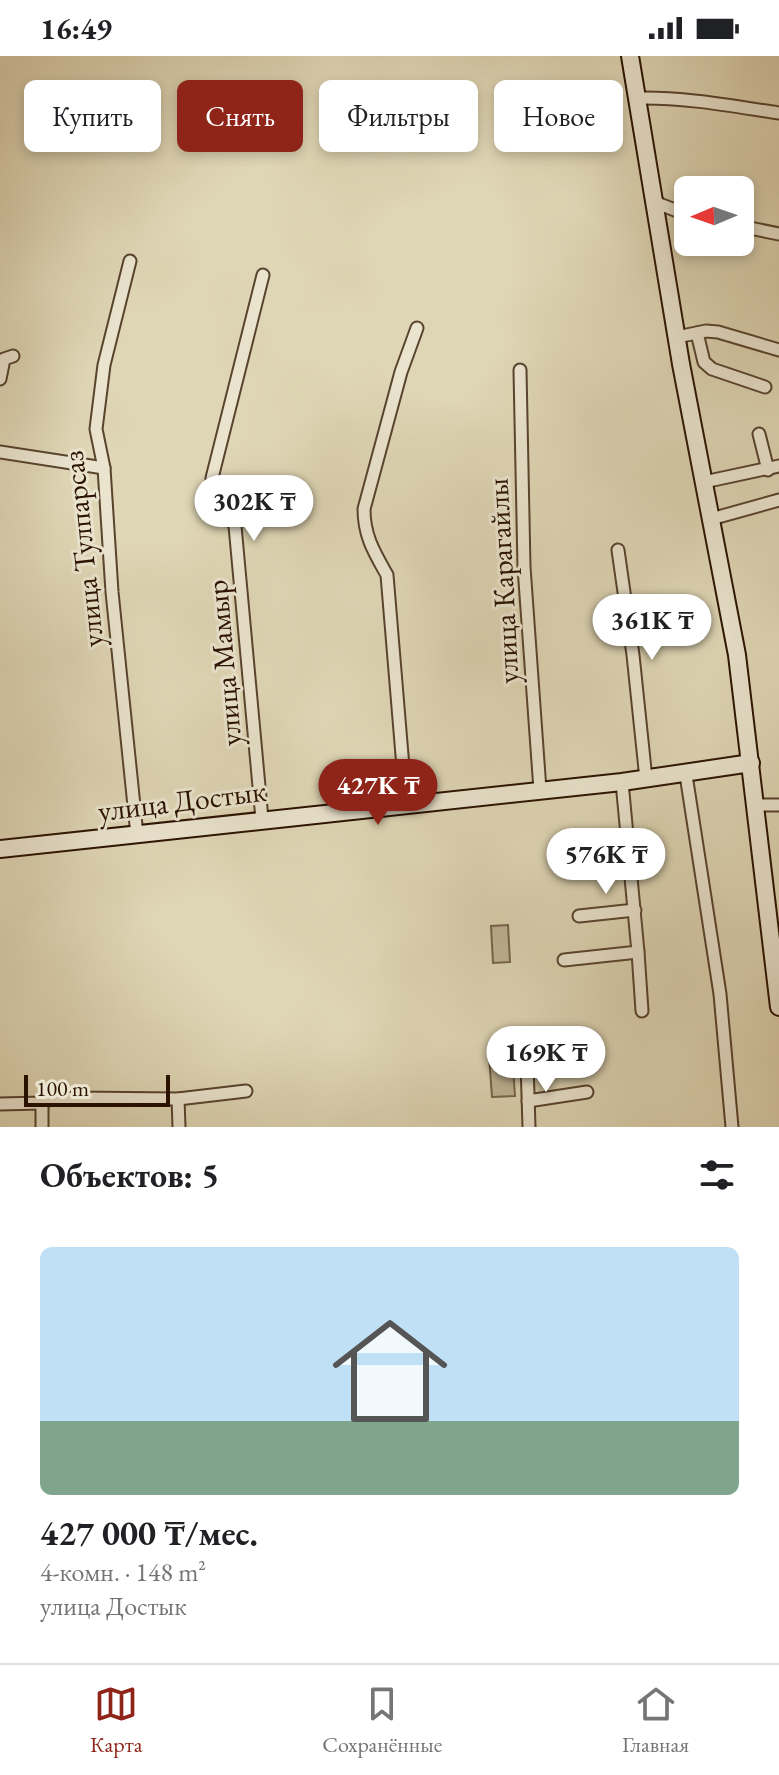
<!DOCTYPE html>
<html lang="ru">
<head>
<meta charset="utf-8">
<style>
  body { margin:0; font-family:"EB Garamond",serif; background:#f6f6f6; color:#202124; height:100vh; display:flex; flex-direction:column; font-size:30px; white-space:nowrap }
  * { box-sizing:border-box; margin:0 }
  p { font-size:26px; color:#757577 }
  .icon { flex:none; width:44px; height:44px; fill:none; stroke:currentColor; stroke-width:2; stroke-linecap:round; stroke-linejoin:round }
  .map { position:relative; height:1071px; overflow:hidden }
  .sheet { display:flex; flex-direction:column; background:#fff; flex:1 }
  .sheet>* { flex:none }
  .banner { position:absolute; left:24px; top:24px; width:732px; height:72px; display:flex; gap:16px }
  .needle { width:52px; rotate:268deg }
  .tools { position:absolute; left:674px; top:120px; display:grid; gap:16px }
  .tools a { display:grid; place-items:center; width:80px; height:80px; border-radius:12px; background:#fff; box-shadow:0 4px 12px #0003; font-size:40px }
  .scale { position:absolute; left:24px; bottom:20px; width:146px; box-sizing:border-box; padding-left:8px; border:4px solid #2b1200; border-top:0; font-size:22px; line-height:28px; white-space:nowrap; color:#2b1200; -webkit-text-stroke:6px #eae4cf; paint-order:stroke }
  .price { position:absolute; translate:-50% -68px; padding:0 18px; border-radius:28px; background:#fff; color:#222; font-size:26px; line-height:52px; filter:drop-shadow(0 2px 4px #0008) }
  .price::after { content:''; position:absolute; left:50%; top:48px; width:24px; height:18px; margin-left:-12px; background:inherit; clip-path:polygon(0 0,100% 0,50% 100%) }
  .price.current { background:#8f2418; color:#fff }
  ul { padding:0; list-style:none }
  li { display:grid; align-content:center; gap:16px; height:424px; padding:0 40px }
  li span { display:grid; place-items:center; height:248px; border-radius:12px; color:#555 }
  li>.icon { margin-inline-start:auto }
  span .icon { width:144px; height:144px; fill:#fffc; stroke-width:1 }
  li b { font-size:34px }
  h2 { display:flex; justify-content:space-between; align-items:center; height:96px; padding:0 40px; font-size:34px }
  .pill { padding:0 28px; border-radius:12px; background:#fff; box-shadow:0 4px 12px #0003; font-size:28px; line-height:72px }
  .pill.current { background:#8f2418; color:#fff }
  .status { display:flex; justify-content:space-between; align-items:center; height:56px; padding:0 40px; background:#fff; direction:ltr }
  .status svg { height:22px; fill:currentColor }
  .menu { display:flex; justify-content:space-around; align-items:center; height:112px; border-top:2px solid #e0e0e0; background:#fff; font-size:22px; color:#757577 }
  .menu a { display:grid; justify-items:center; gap:4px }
  .menu .current { color:#8f2418 }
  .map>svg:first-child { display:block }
  .green { fill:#c0b596; stroke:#76644b; stroke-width:2 }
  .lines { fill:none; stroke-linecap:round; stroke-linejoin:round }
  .street-casing { stroke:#58432d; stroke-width:15 }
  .secondary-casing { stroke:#2b1200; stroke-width:20 }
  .street { stroke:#eae4cf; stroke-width:11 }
  .secondary { stroke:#eae4cf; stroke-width:16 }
  .labels { text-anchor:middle; stroke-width:6; stroke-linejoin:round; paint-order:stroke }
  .street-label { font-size:30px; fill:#2b1200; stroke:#eae4cf }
</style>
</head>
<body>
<div class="status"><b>16:49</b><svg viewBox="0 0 49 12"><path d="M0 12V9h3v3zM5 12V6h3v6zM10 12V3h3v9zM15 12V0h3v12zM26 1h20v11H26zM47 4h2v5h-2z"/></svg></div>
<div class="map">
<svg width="779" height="1071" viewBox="0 0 779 1071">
  <rect width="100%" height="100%" fill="#dfd6b5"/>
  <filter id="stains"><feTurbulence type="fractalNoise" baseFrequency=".0025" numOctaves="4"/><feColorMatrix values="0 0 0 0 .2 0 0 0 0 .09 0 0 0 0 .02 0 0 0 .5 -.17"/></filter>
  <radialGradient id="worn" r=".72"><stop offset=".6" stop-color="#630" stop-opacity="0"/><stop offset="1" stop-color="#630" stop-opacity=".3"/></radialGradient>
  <g class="green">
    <path d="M508,869l2,37 -17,1 -2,-37z"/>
    <path d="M512,999l3,41 -23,1 -3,-41z"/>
  </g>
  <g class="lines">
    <g class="street-casing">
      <g id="street">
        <path d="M637,42c47,-1 95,8 142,15"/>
        <path d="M654,146l34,13"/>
        <path d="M740,170l39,8"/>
        <path d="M130,205l-26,104 -8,64 8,39 8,124 25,243"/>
        <path d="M697,277l7,29 8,7 53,18"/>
        <path d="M677,281l29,-6 12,1 61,18"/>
        <path d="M520,314l4,197 16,223"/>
        <path d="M0,323l4,-20 9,-3"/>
        <path d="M759,378l9,36"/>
        <path d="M0,396l104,16"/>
        <path d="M704,426l75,-16"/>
        <path d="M711,463l68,-19"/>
        <path d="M618,494l15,105 13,124"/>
        <path d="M686,719l34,219 12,133"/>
        <path d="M406,747l-19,-228c-13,-23 -23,-39 -23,-66l37,-137 16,-44"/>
        <path d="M756,749h23"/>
        <path d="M262,763l-27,-293 -21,-36 -2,-12 51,-203"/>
        <path d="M579,860l56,-6"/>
        <path d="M638,896l4,59"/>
        <path d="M564,904l74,-8 -16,-170"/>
        <path d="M527,1006l2,65"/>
        <path d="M178,1043l1,28"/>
        <path d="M528,1045l59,-9"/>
        <path d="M0,1048l42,-1 8,-4 25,-1 103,1 68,-8"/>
        <path d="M42,1071v-24"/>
      </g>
    </g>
    <g class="secondary-casing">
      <g id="secondary">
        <path d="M630,0l51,308 56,291 42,352"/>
        <path d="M0,793l622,-67 129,-19"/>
      </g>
    </g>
    <use href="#street" class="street"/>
    <use href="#secondary" class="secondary"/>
  </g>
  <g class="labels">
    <g class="street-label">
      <text transform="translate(83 493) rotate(-96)" y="10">улица Тулпарсаз</text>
      <text transform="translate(503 525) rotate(-93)" y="10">улица Карагайлы</text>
      <text transform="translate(224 607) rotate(-95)" y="10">улица Мамыр</text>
      <text transform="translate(182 745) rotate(-7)" y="10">улица Достык</text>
    </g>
  </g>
  <rect width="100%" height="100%" filter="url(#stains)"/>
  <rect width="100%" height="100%" fill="url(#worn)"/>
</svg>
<div class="tools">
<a><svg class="needle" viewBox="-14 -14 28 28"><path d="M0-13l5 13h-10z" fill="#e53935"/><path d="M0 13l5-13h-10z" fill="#757577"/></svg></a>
</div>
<div class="scale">100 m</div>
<b class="price" style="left:254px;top:487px">302K ₸</b>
<b class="price" style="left:652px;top:606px">361K ₸</b>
<b class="price current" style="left:378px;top:771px">427K ₸</b>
<b class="price" style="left:606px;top:840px">576K ₸</b>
<b class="price" style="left:546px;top:1038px">169K ₸</b>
<div class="banner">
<a class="pill">Купить</a>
<a class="pill current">Снять</a>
<a class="pill">Фильтры</a>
<a class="pill">Новое</a>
</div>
</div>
<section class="sheet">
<h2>Объектов: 5<svg class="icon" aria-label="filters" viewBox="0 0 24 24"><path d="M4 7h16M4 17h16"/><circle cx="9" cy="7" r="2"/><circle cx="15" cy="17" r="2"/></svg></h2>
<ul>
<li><span style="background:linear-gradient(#bfe0f5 70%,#7fa58c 0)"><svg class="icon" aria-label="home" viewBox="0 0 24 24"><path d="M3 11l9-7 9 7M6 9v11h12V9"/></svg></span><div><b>427 000 ₸/мес.</b><p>4-комн. · 148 m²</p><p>улица Достык</p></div></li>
</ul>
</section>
<nav class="menu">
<a class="current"><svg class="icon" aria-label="map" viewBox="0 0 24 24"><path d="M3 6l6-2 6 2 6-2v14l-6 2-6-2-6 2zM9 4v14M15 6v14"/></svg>Карта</a>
<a><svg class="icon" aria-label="saved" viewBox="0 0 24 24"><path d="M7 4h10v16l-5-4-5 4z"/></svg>Сохранённые</a>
<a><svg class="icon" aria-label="home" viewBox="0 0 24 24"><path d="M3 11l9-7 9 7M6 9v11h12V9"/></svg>Главная</a>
</nav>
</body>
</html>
